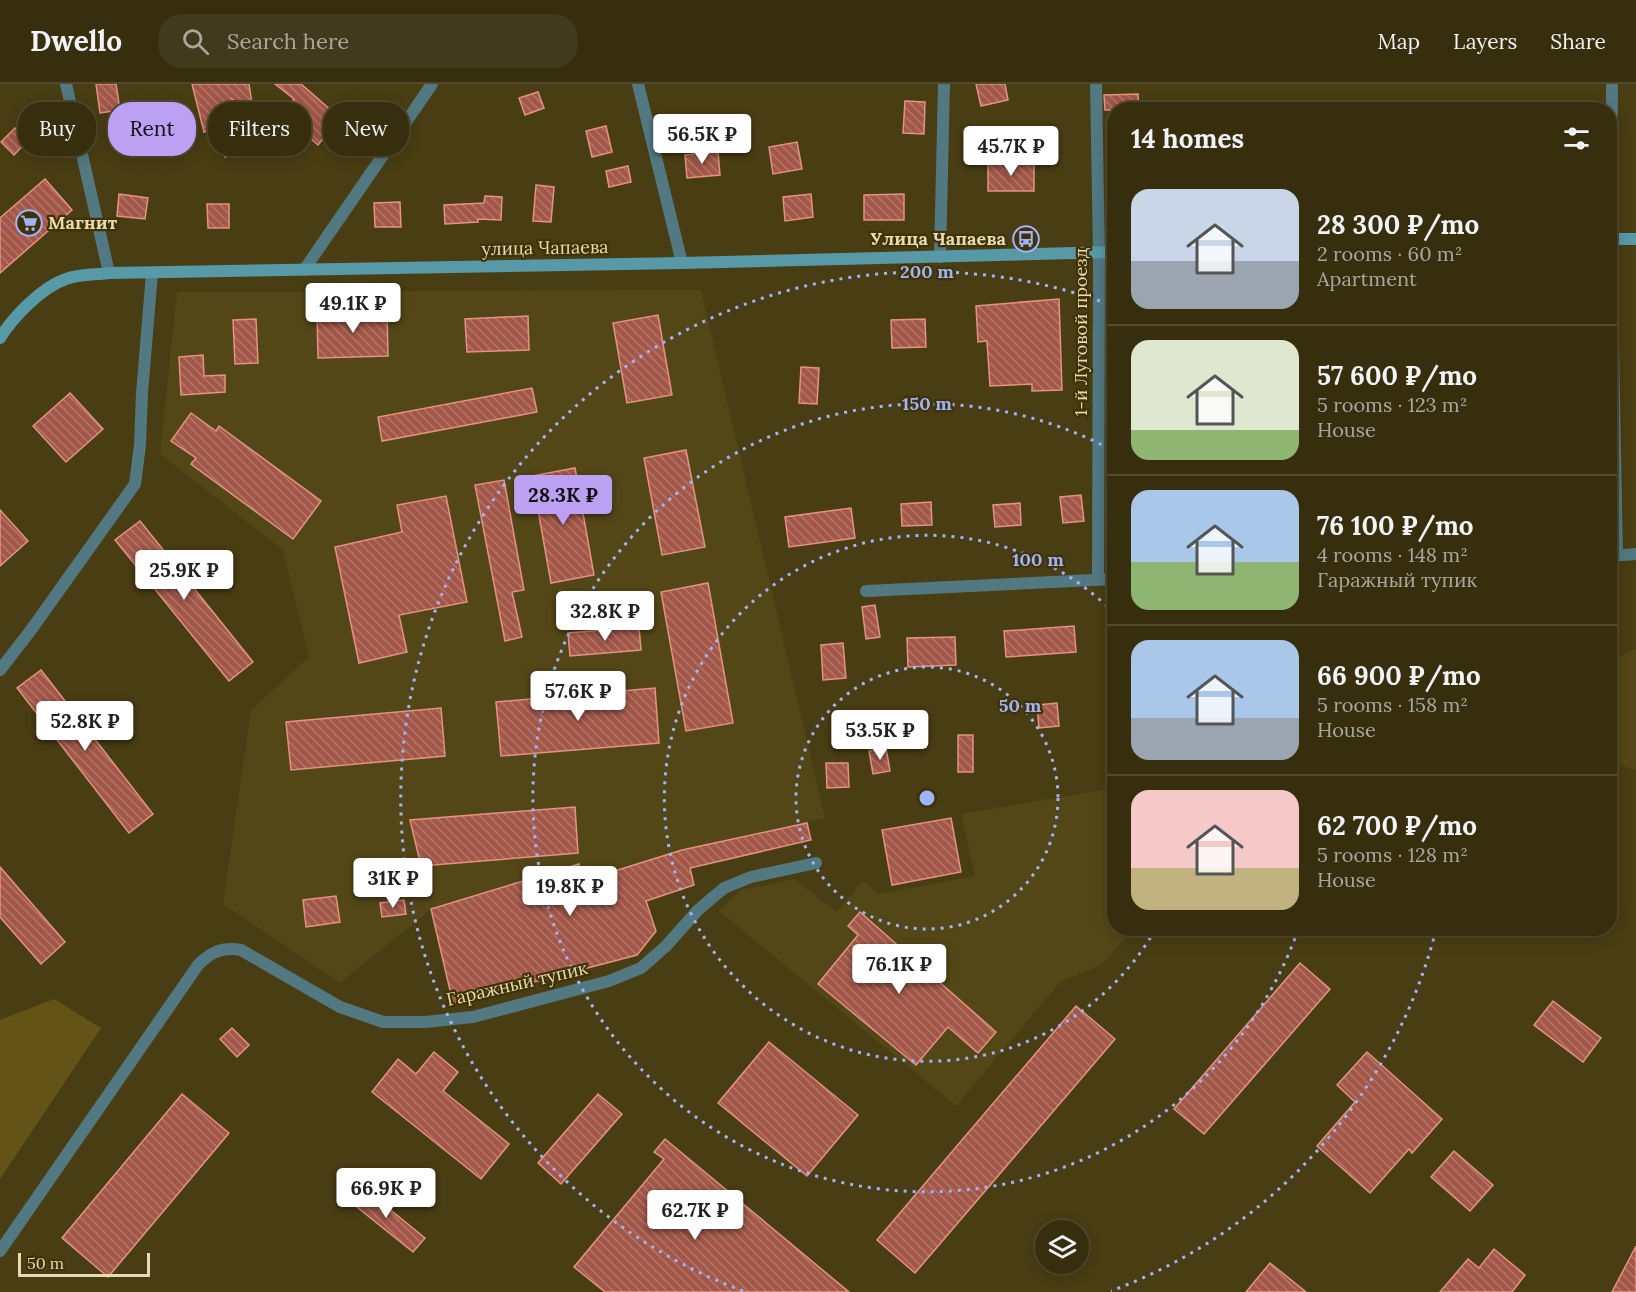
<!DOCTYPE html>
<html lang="en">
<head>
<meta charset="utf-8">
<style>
  body { margin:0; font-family:Lora,serif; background:#423a1c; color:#f1f3f6; height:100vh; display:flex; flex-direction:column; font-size:22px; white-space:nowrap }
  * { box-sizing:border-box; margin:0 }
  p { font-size:20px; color:#aaa89e }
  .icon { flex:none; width:33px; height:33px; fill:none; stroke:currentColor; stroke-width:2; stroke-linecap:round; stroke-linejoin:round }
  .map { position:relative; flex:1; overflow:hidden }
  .side { position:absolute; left:1107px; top:18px; width:510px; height:834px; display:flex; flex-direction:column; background:#372e0e; border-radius:24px; box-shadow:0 3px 15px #0003,0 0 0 2px #514a2e }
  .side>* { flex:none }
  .top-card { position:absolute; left:18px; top:18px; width:570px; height:54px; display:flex; gap:12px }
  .buttons { position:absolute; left:1035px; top:1136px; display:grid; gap:12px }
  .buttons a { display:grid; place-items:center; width:54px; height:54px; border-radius:50%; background:#372e0e; box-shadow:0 3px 15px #0003,0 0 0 2px #514a2e; font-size:30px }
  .scale { position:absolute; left:18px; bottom:15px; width:132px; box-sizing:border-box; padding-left:6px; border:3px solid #e7dbb6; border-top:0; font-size:16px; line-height:21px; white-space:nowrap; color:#e7dbb6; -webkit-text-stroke:4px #3f3306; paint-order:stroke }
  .price { position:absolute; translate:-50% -51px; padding:0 14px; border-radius:6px; background:#fff; color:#222; font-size:20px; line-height:39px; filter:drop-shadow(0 2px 3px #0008) }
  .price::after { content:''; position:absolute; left:50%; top:36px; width:18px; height:14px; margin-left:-9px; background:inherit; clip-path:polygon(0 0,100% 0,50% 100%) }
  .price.on { background:#bca0f2; color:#111 }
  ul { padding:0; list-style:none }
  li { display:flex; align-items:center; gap:18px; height:150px; padding:0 24px }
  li+li { border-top:2px solid #514a2e }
  li span { display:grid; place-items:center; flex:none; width:168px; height:120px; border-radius:18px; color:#555 }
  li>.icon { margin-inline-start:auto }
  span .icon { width:72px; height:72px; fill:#fffc; stroke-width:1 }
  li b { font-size:26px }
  h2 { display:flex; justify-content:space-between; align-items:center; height:72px; padding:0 24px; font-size:26px }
  .tag { padding:0 21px; border-radius:24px; background:#372e0e; box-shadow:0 3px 15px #0003,0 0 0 2px #514a2e; font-size:21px; line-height:54px }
  .tag.on { background:#bca0f2; color:#111 }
  header { display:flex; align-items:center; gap:36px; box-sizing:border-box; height:84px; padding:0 30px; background:#372e0e; border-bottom:2px solid #514a2e }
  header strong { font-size:28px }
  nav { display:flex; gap:33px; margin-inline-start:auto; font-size:21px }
  .search { width:420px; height:54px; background:#423a1c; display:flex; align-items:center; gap:15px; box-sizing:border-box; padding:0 21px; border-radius:24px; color:#aaa89e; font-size:22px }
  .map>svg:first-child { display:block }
  .built { fill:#544717 }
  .grass { fill:#645317 }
  .building { fill:url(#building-back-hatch); stroke:#e49381; stroke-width:1.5 }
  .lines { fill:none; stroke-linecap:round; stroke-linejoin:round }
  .street { stroke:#527982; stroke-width:12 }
  .secondary { stroke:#5899a7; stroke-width:12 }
  .ring { fill:none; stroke:#a0b3fd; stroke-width:3; stroke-dasharray:3 6 }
  .labels { text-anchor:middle; stroke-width:4.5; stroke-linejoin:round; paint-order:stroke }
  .poi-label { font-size:18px; font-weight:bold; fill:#e7dbb6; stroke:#3f3306; text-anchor:start }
  .street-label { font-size:18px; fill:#e7dbb6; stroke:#3f3306 }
  .centre { fill:#a0b3fd; stroke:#3f3306; stroke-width:3 }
  .ring-label { font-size:18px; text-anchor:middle; font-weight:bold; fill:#a0b3fd; stroke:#3f3306; stroke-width:4.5; stroke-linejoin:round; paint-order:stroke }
</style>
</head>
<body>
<header>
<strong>Dwello</strong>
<div class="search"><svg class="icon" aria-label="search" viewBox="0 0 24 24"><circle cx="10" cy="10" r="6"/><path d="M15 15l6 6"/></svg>Search here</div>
<nav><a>Map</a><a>Layers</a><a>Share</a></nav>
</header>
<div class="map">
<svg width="1636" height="1208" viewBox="0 0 1636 1208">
  <defs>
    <pattern id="building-back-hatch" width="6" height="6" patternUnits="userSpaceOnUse" patternTransform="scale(1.5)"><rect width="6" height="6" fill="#a25748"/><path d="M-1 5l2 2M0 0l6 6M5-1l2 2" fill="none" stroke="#b37668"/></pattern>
  </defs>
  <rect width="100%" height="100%" fill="#493d13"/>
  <g class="built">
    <path d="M701,206l124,528 -143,32 -77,24 -66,2 -108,33 -91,74 -117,-79 28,-194 58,-53 -26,-107 -123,-96 17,-162z"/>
    <path d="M1636,565v121l-26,-8v-102z"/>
    <path d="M1114,704v140l20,1 -33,36 -41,17 -104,124 -237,-195 22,-21 54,-11 41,33 27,-31 16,13 96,-18 -14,-62z"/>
  </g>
  <path class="grass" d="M54,915l47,29 -101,151v-159z"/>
  <g class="building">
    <path d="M96,0h20l4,26 -20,3z"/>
    <path d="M192,0h57l5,33 -22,-18 12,53 -19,5 -10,-28 -11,3z"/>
    <path d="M275,0h26l39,34 -22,27 -25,-21 -12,15 -12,-10 25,-30z"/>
    <path d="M976,0h29l3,16 -27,6z"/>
    <path d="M538,8l6,16 -19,7 -6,-17z"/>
    <path d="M1138,10l1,16h-34l-1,-15z"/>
    <path d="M905,17l20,1 -1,32 -21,-1z"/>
    <path d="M606,42l6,26 -20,5 -6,-26z"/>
    <path d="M15,44l13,12 -14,15 -13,-13z"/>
    <path d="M797,58l5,27 -29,5 -4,-27z"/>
    <path d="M718,68l2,23 -33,3 -2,-23z"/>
    <rect x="988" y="79" width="46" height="28"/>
    <path d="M628,82l3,16 -22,5 -3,-16z"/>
    <path d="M45,95l27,31 -72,63v-55z"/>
    <path d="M536,101l18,2 -3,35 -18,-1z"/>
    <path d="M119,110l29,4 -3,21 -28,-3z"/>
    <path d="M811,110l2,23 -28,4 -2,-24z"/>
    <path d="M904,110v26h-40v-25z"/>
    <path d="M485,112l17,1 -1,23 -23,-1v3l-33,2 -1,-19 40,-2z"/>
    <path d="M400,118l1,25h-26l-1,-24z"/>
    <path d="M207,120h22v24h-21z"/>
    <path d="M1059,215l3,91 -30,1v-7l-42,2 -3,-45 -9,1 -2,-36z"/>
    <path d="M387,225l1,47 -70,2 -1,-47z"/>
    <path d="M658,231l14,80 -45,8 -14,-80z"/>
    <path d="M528,232l1,34 -62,2 -2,-33z"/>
    <path d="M256,235l2,44 -23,1 -2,-44z"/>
    <path d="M925,235l1,28 -34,1 -1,-28z"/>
    <path d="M203,271l1,21 21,-1v17l-44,3 -2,-38z"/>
    <path d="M801,283l18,1 -2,36 -18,-1z"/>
    <path d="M532,304l5,24 -155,29 -4,-24z"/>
    <path d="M70,309l33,36 -37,33 -33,-36z"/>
    <path d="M191,329l25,18 3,-5 102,75 -28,38 -102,-75 5,-6 -25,-17z"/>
    <path d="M686,366l19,97 -43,8 -18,-97z"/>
    <path d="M575,384l19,107 -43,8 -19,-107z"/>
    <path d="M504,396l20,110 -12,2 10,45 -17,4 -30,-156z"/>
    <path d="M1081,411l3,26 -21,2 -3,-26z"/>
    <path d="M446,412l21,106 -68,13 8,37 -48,11 -24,-116 67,-15 -5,-27z"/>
    <path d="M931,418l1,23 -30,1 -1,-22z"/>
    <path d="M1020,419l1,22 -26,2 -2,-22z"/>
    <path d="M851,424l4,30 -66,9 -4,-30z"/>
    <path d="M0,426l28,31 -28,25z"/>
    <path d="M140,437l113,141 -24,19 -114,-141z"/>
    <path d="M708,499l25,140 -47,8 -25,-139z"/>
    <path d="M875,521l5,32 -14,2 -4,-32z"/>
    <path d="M1074,542l2,26 -70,5 -2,-26z"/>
    <path d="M639,543l2,23 -71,6 -2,-23z"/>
    <path d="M955,553l1,28 -48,2 -1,-29z"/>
    <path d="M843,559l3,35 -23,2 -2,-35z"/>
    <path d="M41,586l112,144 -24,19 -112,-145z"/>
    <path d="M655,604l4,55 -158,13 -5,-54z"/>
    <path d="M1057,619l2,23 -20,2 -2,-23z"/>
    <path d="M441,624l4,48 -154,14 -5,-48z"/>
    <rect x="958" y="651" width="15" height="37"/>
    <path d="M886,664l4,23 -17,3 -4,-23z"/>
    <path d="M826,679h22l1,24 -22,1z"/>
    <path d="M575,723l3,46 -157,13 -11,-46z"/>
    <path d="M951,734l10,54 -69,13 -10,-55z"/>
    <path d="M807,739l4,17 -121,28 4,17 -48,16 10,30 -19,24 -184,48 -22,-94 148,-45 1,11 25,-1 77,-24z"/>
    <path d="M0,783l65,75 -24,22 -41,-47z"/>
    <path d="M336,812l4,26 -34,5 -3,-27z"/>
    <path d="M404,816l2,14 -24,3 -2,-14z"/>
    <path d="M860,828l136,120 -18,21 -30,-26 -32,38 -98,-81 40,-49 -10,-9z"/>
    <path d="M1300,879l30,26 -126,145 -30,-25z"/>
    <path d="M1553,917l48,37 -18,24 -49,-37z"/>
    <path d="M1076,922l39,33 -200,234 -38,-33z"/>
    <path d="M232,944l17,17 -12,12 -17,-18z"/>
    <path d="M769,958l89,73 -51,61 -89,-73z"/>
    <path d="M434,968l24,20 -15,19 66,53 -28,35 -109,-87 26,-33 18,15z"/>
    <path d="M1367,968l75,67 -30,34 -3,-4 -39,44 -53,-47 38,-44 -18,-17z"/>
    <path d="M182,1010l47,39 -121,144 -46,-39z"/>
    <path d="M598,1010l24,20 -61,70 -23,-21z"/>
    <path d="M665,1055l184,153h-244l-31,-25 90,-108 -10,-7z"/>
    <path d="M1454,1067l39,34 -23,26 -39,-34z"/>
    <path d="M360,1101l65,53 -12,14 -65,-52z"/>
    <path d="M1636,1162v46h-24z"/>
    <path d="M1494,1165l31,26 -13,17h-72l28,-33 11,9z"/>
    <path d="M1270,1179l36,29h-60z"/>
  </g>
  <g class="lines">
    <g class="street">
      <path d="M66,0l43,189"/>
      <path d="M638,0l44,179"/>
      <path d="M1096,0l3,169 -1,327"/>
      <path d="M1612,0l-1,155 6,316"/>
      <path d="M940,173l4,-173"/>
      <path d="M304,186l128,-186"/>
      <path d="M1610,472l26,-2"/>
      <path d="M866,507l248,-12"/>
      <path d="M0,586l31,-40 104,-146 5,-39 2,-52 10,-120"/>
      <path d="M0,1167l198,-286c14,-14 25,-18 43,-15l99,57 43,15h42l48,-5 136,-36 32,-13 25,-22 32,-36 26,-22 27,-11 65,-14"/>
    </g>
    <g class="secondary">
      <path d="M1610,155h26"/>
      <path d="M0,254c13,-21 42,-51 66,-59 13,-5 29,-4 43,-6l573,-10 432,-11"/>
    </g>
  </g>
  <g class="ring">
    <circle cx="927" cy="714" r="131"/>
    <path d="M1155 846A263 263 0 1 1 1113 528"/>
    <path d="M1298 846A394 394 0 1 1 1112 366"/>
    <path d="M1436 846A526 526 0 0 1 1111 1207M743 1207A526 526 0 1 1 1111 221"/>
  </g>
  <defs>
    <g id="supermarket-ring" transform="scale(1.35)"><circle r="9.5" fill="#3f3306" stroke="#a0b3fd" stroke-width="1.5"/><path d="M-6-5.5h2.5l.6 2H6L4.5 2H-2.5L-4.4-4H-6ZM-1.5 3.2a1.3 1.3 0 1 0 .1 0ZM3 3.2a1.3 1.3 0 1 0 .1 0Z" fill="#a0b3fd"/></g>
    <g id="bus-ring" transform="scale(1.35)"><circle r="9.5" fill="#3f3306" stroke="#a0b3fd" stroke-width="1.5"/><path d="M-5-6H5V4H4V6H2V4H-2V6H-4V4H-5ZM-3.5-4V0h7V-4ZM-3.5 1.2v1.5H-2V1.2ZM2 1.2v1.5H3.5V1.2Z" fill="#a0b3fd"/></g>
  </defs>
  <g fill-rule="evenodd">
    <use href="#supermarket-ring" x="29" y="139"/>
    <use href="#bus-ring" x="1026" y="155"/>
  </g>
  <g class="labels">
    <g class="poi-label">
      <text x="48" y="145">Магнит</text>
      <text x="1006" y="161" text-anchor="end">Улица Чапаева</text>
    </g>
    <g class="street-label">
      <text transform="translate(545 164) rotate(-1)" y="6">улица Чапаева</text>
      <text transform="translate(1081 248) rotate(-90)" y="6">1-й Луговой проезд</text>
      <text transform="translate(517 900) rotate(-13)" y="6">Гаражный тупик</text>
    </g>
  </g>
  <circle cx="927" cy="714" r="9" class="centre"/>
  <g class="ring-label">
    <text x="927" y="194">200 m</text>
    <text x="927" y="326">150 m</text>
    <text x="1038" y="482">100 m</text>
    <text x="1020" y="628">50 m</text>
  </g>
</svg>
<div class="buttons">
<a><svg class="icon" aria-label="layers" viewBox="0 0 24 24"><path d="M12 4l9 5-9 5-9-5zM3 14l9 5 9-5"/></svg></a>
</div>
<div class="scale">50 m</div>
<b class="price" style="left:702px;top:81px">56.5K ₽</b>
<b class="price" style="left:1011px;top:93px">45.7K ₽</b>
<b class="price" style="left:353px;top:250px">49.1K ₽</b>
<b class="price on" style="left:563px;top:442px">28.3K ₽</b>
<b class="price" style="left:184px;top:517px">25.9K ₽</b>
<b class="price" style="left:605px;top:558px">32.8K ₽</b>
<b class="price" style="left:578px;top:638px">57.6K ₽</b>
<b class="price" style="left:85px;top:668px">52.8K ₽</b>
<b class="price" style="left:880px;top:677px">53.5K ₽</b>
<b class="price" style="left:393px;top:825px">31K ₽</b>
<b class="price" style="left:570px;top:833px">19.8K ₽</b>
<b class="price" style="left:899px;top:911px">76.1K ₽</b>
<b class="price" style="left:386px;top:1135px">66.9K ₽</b>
<b class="price" style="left:695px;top:1157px">62.7K ₽</b>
<div class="top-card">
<a class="tag">Buy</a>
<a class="tag on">Rent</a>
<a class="tag">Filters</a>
<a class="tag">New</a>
</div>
<section class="side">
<h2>14 homes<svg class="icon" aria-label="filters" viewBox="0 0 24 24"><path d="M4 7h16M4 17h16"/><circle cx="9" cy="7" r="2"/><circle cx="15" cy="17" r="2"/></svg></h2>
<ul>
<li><span style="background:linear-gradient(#c9d6e8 60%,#9aa5b1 0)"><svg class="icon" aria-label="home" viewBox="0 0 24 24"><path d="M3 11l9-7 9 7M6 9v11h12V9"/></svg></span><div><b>28 300 ₽/mo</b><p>2 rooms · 60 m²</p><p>Apartment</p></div></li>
<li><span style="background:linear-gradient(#dfe7d0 75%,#8fb573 0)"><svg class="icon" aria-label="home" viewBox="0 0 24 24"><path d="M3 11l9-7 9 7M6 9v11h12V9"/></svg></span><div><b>57 600 ₽/mo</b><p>5 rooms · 123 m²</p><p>House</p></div></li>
<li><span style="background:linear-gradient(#a9c7e8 60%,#8fb573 0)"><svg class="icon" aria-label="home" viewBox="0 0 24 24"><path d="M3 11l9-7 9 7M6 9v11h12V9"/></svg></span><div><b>76 100 ₽/mo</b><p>4 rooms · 148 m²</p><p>Гаражный тупик</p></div></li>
<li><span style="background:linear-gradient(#a9c7e8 65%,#9aa5b1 0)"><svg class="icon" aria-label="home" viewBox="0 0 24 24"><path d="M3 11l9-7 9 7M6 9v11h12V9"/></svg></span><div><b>66 900 ₽/mo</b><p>5 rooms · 158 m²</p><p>House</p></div></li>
<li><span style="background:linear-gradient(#f6c9c9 65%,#c2b280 0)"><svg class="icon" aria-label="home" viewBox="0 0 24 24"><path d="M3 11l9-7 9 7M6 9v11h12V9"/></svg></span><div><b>62 700 ₽/mo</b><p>5 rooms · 128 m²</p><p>House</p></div></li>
</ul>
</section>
</div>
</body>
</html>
